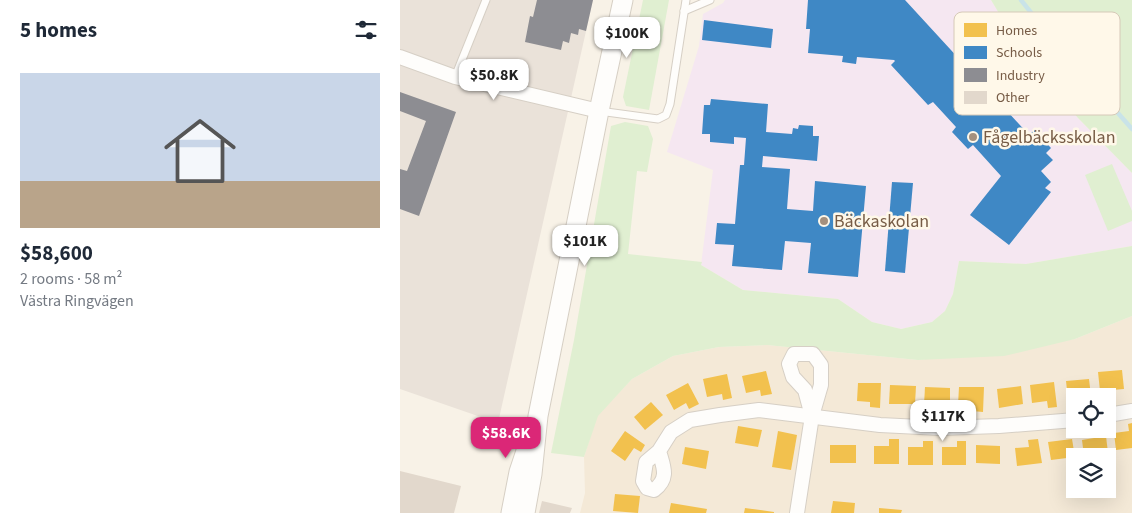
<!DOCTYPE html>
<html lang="en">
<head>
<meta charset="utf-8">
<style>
  body { margin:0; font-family:"Source Sans 3",sans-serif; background:#f2f2f3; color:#1f2937; height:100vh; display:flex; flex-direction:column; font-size:19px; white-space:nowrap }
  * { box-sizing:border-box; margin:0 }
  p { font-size:16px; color:#747a83 }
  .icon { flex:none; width:28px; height:28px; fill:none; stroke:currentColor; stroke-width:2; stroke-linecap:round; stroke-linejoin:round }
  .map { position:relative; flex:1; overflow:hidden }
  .sheet { display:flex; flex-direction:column; background:#fff; width:400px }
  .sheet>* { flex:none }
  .fabs { position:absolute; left:666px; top:388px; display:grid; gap:10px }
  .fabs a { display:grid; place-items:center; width:50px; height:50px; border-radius:0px; background:#fff; box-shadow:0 5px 20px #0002; font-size:25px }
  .price { position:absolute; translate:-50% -42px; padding:0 11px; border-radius:10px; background:#fff; color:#222; font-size:16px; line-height:32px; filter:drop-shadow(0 1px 2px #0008) }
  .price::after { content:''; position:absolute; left:50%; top:30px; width:15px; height:11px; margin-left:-8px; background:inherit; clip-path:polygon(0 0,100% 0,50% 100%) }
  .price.current { background:#db2777; color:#fff }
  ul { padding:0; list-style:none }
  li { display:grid; align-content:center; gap:10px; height:265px; padding:0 20px }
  li span { display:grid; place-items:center; height:155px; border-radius:0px; color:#555 }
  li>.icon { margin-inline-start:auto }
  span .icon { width:90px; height:90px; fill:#fffc; stroke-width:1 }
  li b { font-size:21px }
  h2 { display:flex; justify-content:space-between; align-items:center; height:60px; padding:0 20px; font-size:21px }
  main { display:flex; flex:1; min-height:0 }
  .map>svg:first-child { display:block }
  .residential { fill:#f4e9d7; fill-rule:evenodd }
  .industrial { fill:#eae2d9 }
  .education { fill:#f5e7f1 }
  .green { fill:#e0efd1 }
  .homes { fill:#f2c14e }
  .schools { fill:#3f88c5 }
  .industry { fill:#8d8d92 }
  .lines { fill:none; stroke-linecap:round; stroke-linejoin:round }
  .stream { stroke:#c9e3e8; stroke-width:4.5 }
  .building { fill:#e2d8cc }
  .service-casing { stroke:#d6cfc5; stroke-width:9 }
  .minor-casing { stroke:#d6cfc5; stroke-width:16 }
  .secondary-casing { stroke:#d6cfc4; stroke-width:21 }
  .service { stroke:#fefdfb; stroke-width:7 }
  .minor { stroke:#fefdfb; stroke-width:14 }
  .secondary { stroke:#fefdfb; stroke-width:19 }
  .poi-dot { fill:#a4907e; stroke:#fff8e9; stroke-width:2 }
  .labels { text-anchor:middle; stroke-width:5; stroke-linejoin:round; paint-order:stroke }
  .poi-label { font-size:18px; fill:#775c46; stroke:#fff8e9; text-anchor:start }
  .key { fill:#fff8e9; stroke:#d6c9b8; stroke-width:1 }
  .key-label { font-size:14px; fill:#775c46 }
</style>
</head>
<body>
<main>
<section class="sheet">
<h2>5 homes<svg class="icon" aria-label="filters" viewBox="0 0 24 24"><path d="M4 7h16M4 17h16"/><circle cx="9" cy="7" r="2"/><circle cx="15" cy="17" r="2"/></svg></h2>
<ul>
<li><span style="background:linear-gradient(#c9d6e8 70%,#b9a48a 0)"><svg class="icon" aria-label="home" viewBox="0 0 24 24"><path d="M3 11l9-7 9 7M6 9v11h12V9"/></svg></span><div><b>$58,600</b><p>2 rooms · 58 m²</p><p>Västra Ringvägen</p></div></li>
</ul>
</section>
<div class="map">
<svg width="732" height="513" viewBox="0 0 732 513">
  <rect width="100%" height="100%" fill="#f8f2e7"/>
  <path class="residential" d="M732,316v197h-552l5,-20 -1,-36 13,-41 35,-37 41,-23 46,-9 48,-2 151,15 157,-21zM675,396h33v33h-33zM675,456h33v33h-33z"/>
  <path class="industrial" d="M0,0h193l-95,423 -98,-34z"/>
  <path class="education" d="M325,0h266l32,53 55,65 54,55v73l-106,18 -67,-3 -6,33 -8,17 -13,11 -31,7 -29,-7 -34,-23 -95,-9 -42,-25 12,-95 -46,-18 32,-106 4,-32 20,-11z"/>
  <g class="green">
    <path d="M243,0h26l-20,110 -23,-4 -3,-9z"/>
    <path d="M591,0h141v173l-54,-55 -55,-65z"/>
    <path d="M225,122l23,4 5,13 -6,33 -10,-1 -9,83 74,8 -1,3 42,25 95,9 34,23 29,7 31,-7 13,-11 8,-17 6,-33 67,3 106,-18v70l-57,23 -71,17 -86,4 -151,-15 -48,2 -46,9 -41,23 -34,37 -14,41 -33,-4 23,-113 37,-214z"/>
    <path d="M712,164l20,47v10l-24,10 -23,-56z"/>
  </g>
  <g class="homes">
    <path d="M722,370l2,19 -24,2 -2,-19z"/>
    <path d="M366,371l6,23 -11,2 -1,-6 -14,3 -4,-17z"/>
    <path d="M327,374l5,24 -9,2 -1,-6 -15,3 -4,-18z"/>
    <path d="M689,379l2,17h-16v2l-7,1 -2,-18z"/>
    <path d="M654,382l3,25 -9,1 -1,-7 -15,2 -2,-18z"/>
    <path d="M288,383l11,21 -10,5 -3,-6 -12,7 -8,-15z"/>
    <path d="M458,383h23l-1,25 -10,-1v-5l-13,-1z"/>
    <path d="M490,385l26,1 -1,18h-26z"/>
    <path d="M621,386l2,18 -24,4 -2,-19z"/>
    <path d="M525,387l25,1v18l-26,-1z"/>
    <path d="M559,387h25l-1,25 -11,-1 1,-5 -15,-1z"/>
    <path d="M251,402l12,13 -18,15 -11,-13z"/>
    <path d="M732,423v25l-16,2 -2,-17 15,-2 -1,-7z"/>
    <path d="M338,426l24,4 -4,17 -23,-4z"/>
    <path d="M225,431l20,14 -4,7 -7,-4 -9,13 -14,-10z"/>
    <path d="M378,431l19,4 -6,35 -19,-3z"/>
    <path d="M706,436l2,17 -24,3 -2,-16z"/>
    <path d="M489,439h10v25h-25v-18h15z"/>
    <path d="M638,439l4,24 -25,3 -2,-18 14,-1 -1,-7z"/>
    <path d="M672,439l3,18 -24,3 -3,-18z"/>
    <path d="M523,441h10v24h-25v-18h15z"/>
    <path d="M557,441h9v24h-24v-18h15z"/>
    <rect x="430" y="445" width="26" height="18"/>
    <path d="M576,445l24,1v18l-24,-1z"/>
    <path d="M285,447l24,4 -3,18 -24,-5z"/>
    <path d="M215,494l25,2 -2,17 -25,-2z"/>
    <path d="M433,501l22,2 -1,10h-23z"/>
    <path d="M271,503l36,6 -1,4h-37z"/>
    <path d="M345,508l29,4v1h-30z"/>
    <path d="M479,508l23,2 -1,3h-22z"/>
  </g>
  <g class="schools">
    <path d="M408,0h97l124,135 5,-5 17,18 -5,5 7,7 -12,11 10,11 -6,6 6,4 -42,53 -39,-30 31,-39 -28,-31 -5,4 -16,-17 4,-5 -23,-25 -5,3 -37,-40 4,-4 -1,-1 -37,-3 -1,7 -14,-2 1,-6 -35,-3 2,-24h-4z"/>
    <path d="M304,20l69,9 -2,19 -69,-8z"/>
    <path d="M311,99l57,5 -2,28 26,2 1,-6 5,1 1,-4 14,1v10h6l-2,25 -54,-5 -1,11 28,2 -3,40 26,2 2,-30 51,5 -8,91 -50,-4 3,-30 -26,-2 -3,29 -50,-4 2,-21 -19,-1 2,-21 18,1 5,-59h4l2,-27 -12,-1v7l-24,-2v-8h-8l2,-29h6z"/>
    <path d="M492,182l21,1 -8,90 -20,-2z"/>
  </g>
  <g class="industry">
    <path d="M137,0h56l-7,31 -7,-2 -1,6 -7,-2 -2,10 -6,-2 -2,9 -36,-8 5,-26 3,1z"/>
    <path d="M0,92l56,20 -37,104 -19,-7v-40l7,2 19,-50 -26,-10z"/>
  </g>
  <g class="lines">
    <path class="stream" d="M621,0l28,35 83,94"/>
  </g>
  <g class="building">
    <path d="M0,471l61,15 -7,27h-54z"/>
    <path d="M142,501l30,7 -2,5h-31z"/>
  </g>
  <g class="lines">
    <g class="service-casing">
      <g id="service">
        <path d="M284,11l26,-11"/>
        <path d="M55,77l31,-77"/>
        <path d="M199,111l59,8 8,-4 4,-11 16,-104"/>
      </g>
    </g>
    <g class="minor-casing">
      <g id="minor">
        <path d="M0,57l55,20 144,34"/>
        <path d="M708,415l24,-4"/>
        <path d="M259,451c4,15 11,27 -5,39l-7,-2 -4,-7 3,-19 13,-11 12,-19 19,-12 30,-5 39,-5 121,15 60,3 59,-2 76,-6"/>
        <path d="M397,513l15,-97 9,-31v-20l-8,-11h-19l-5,10 4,13 12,13 7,26"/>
      </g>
    </g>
    <g class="secondary-casing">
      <g id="secondary">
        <path d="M111,513l8,-41 8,-24"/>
        <path d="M125,513l7,-39 6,-58 61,-305 24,-111"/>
      </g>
    </g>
    <use href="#service" class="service"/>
    <use href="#minor" class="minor"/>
    <use href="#secondary" class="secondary"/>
  </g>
  <g class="poi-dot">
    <circle cx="573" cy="137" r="5"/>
    <circle cx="424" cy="221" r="5"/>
  </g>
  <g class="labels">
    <g class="poi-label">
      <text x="583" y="143">Fågelbäcksskolan</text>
      <text x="434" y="227">Bäckaskolan</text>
    </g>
  </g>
  <rect x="554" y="12" width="166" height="103" rx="8" class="key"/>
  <rect x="564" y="23" width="23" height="14" fill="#f2c14e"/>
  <rect x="564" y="46" width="23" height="13" fill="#3f88c5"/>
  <rect x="564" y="68" width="23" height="14" fill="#8d8d92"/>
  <rect x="564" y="91" width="23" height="13" fill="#e2d8cc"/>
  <g class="key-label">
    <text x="596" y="35">Homes</text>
    <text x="596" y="57">Schools</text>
    <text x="596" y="80">Industry</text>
    <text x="596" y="102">Other</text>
  </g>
</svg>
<div class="fabs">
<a><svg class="icon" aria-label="locate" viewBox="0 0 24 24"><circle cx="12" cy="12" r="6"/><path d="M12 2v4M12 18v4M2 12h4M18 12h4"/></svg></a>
<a><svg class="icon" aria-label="layers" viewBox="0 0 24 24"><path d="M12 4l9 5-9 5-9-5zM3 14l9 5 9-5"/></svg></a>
</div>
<b class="price" style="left:227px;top:59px">$100K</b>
<b class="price" style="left:94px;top:101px">$50.8K</b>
<b class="price" style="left:185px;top:267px">$101K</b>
<b class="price" style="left:543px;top:442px">$117K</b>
<b class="price current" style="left:106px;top:459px">$58.6K</b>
</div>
</main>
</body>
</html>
